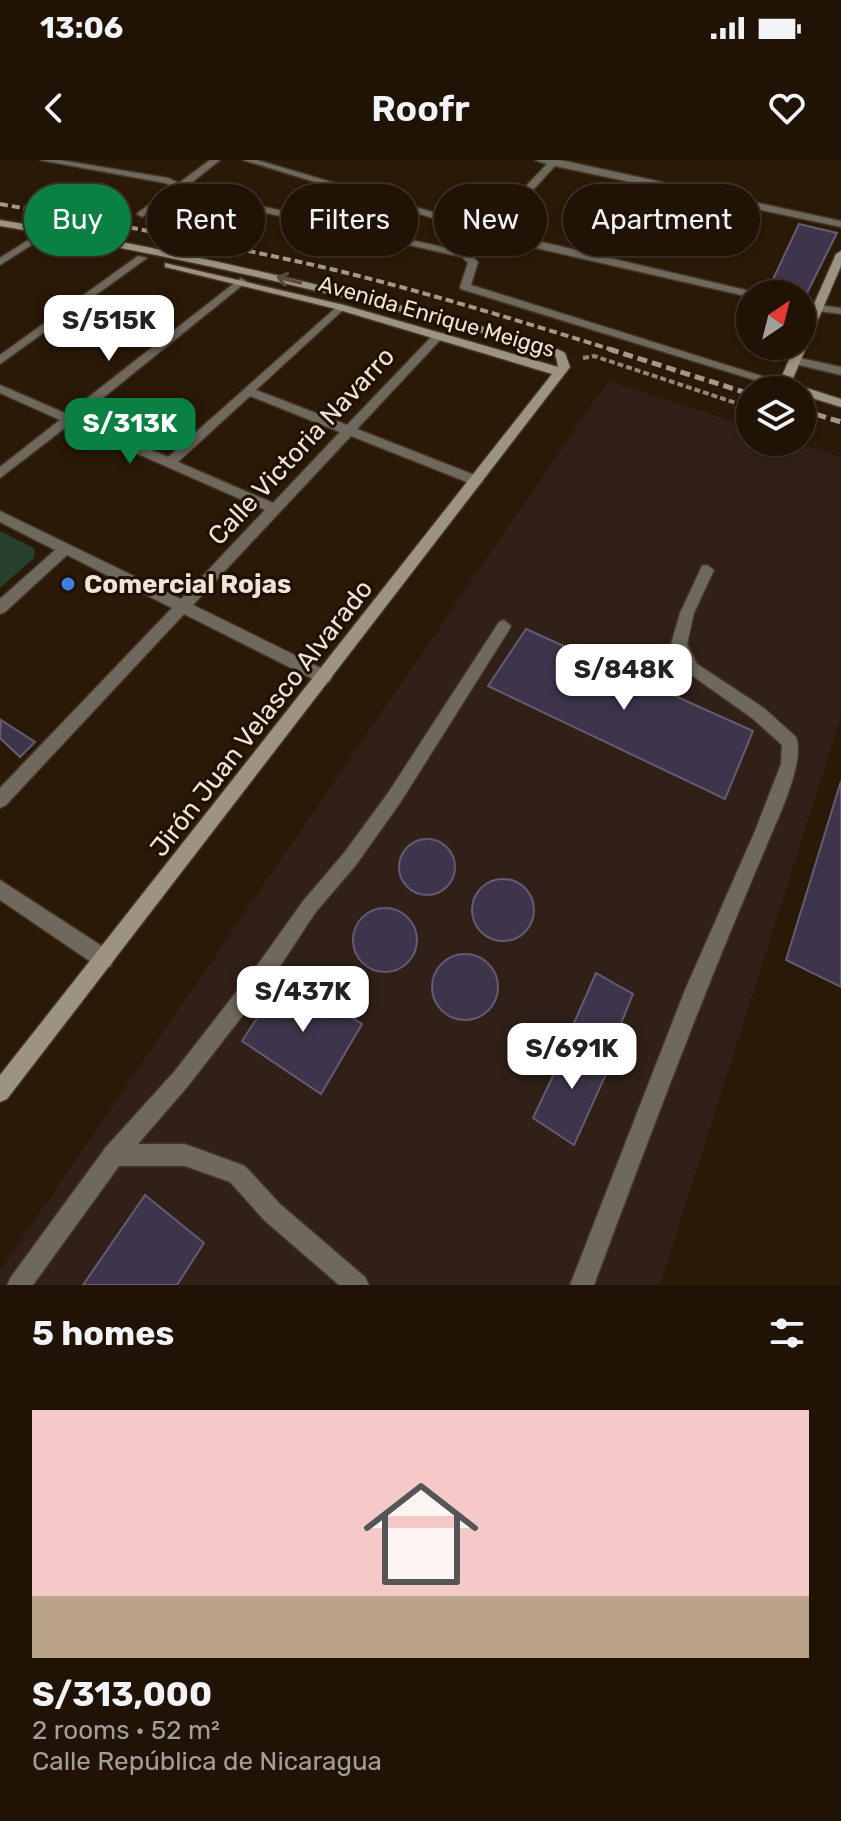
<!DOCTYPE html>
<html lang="en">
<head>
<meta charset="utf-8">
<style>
  body { margin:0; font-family:Rubik,sans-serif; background:#281c0f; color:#f1f3f6; height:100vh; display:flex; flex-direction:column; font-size:30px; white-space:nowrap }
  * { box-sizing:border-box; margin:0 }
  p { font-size:26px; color:#a29e9a }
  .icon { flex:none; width:44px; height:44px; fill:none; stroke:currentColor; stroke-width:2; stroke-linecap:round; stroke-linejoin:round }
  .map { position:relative; height:1125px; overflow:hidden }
  .panel { display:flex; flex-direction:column; background:#201305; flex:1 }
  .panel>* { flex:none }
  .banner { position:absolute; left:24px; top:24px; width:794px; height:72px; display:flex; gap:16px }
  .needle { width:52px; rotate:35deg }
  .fabs { position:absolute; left:736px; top:120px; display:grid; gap:16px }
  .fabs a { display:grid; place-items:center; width:80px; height:80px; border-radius:50%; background:#201305; box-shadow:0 2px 6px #0004,0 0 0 2px #3d3227; font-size:40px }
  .price { position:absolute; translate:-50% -68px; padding:0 18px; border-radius:16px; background:#fff; color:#222; font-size:26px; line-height:52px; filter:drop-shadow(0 2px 4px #0008) }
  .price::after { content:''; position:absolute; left:50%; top:48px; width:24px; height:18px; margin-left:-12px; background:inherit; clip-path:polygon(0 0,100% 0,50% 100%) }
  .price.active { background:#0b8043; color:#fff }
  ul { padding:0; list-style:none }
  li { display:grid; align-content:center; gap:16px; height:424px; padding:0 32px }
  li+li { border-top:2px solid #3d3227 }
  li span { display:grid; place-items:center; height:248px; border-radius:0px; color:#555 }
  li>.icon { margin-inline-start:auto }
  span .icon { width:144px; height:144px; fill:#fffc; stroke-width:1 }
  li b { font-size:34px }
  h2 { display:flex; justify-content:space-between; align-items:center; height:96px; padding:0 32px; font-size:34px }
  .pill { padding:0 28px; border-radius:36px; background:#201305; box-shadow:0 2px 6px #0004,0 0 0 2px #3d3227; font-size:28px; line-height:72px }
  .pill.active { background:#0b8043; color:#fff }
  .status { display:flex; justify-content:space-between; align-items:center; height:56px; padding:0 40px; background:#201305; direction:ltr }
  .status svg { height:22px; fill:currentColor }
  header { display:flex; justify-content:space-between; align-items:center; height:104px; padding:0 32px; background:#201305; font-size:36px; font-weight:600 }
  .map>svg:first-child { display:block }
  .industrial { fill:#302017 }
  .green { fill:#28412e }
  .building { fill:#3e354c; stroke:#645b73; stroke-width:2 }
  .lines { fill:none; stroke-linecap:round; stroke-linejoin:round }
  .lane-casing { stroke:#453524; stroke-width:3 }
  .street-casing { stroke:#453524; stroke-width:3 }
  .secondary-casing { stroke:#453524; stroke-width:3 }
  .path { stroke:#938576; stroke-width:4; stroke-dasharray:6 3; stroke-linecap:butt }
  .lane { fill:#6e685d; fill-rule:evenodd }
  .street { fill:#6e685d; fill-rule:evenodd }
  .secondary { fill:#9c9382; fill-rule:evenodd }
  .rail-far1 { stroke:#a59789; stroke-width:4; stroke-dasharray:8 4; stroke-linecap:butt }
  .rail { stroke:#a59789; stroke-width:5; stroke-dasharray:10 5; stroke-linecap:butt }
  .oneway { stroke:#584b3b }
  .shop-dot { fill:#3f7fe0; stroke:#201001; stroke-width:3 }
  .labels { text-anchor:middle; stroke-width:6; stroke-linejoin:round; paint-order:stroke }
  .far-street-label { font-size:22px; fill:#eee3d7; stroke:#201001 }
  .street-label { font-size:26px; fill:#eee3d7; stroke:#201001 }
  .poi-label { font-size:26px; font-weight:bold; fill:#eee3d7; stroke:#201001; text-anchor:start }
</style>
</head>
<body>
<div class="status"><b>13:06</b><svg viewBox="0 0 49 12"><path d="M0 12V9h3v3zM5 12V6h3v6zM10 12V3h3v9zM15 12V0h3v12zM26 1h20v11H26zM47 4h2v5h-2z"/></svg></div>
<header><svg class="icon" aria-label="back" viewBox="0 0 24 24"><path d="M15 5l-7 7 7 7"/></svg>Roofr<svg class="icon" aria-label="heart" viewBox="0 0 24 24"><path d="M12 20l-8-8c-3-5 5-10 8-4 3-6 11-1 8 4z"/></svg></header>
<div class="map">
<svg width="841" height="1125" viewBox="0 0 841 1125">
  <rect width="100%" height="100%" fill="#2a1907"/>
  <path class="industrial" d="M608,221l142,46v15h45l46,15v260l-181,568h-660v-14z"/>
  <path class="green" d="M0,371l35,18 -1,9 -34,30z"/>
  <g class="building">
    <path d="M799,64l38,9 -35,70v-9h-36z"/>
    <path d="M526,469l227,102 -28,68 -237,-113z"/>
    <path d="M1,560l34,22 -15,15 -20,-19z"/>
    <path d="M841,621v206l-55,-27z"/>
    <circle cx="427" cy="707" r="28"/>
    <circle cx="503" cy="750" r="31"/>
    <circle cx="385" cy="780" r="32"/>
    <circle cx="465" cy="827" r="33"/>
    <path d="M596,813l37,21 -21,51 -38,-22z"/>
    <path d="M285,815l77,49 -41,70 -79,-53z"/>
    <path d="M571,878l40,25 -37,82 -41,-27z"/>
    <path d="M145,1035l59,48 -27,42h-94z"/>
  </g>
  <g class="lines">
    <g class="lane-casing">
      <g id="lane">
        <path d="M707,405l7,5 -20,43 -7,31 10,20 67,44 32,29c10,25 -20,85 -30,110 -62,144 -117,291 -172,438h-24l115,-295 70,-159 26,-67 1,-19 -30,-27 -65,-46 -16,-28 9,-31 22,-47z"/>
        <path d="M504,460l7,6 -2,4 -109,173 -44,62 -41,48 -40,61 -87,112 -50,58h47l60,22 35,38 85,73 4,8h-30l-75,-65 -34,-38 -45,-16h-66l-86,119h-26l4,-8 95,-130 68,-75 87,-112 42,-59 41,-48 44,-60 111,-171z"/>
      </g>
    </g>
    <g class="street-casing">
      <g id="street">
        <path d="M40,0h20l108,18 11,5 31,-23h10l-34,27 8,4 275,62 9,9 -7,23 319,100 -2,3h-8l-319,-99 -1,-2 8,-24 -6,-6 -271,-61 -11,-5 -38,26 -5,-3 2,-2 34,-25 -8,-4z"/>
        <path d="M243,0h14l229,68 61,-64 -12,-4h25l281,61v6l-286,-61 -60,65 259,61 1,2h-5v3l-236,-54z"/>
        <path d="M47,68l8,2 -55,35v-7z"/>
        <path d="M138,96l9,2 -147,106v-9z"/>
        <path d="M241,118l5,3 -1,2 -167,135 90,39 172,-153 4,1v4l-88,81 91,35 88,-92h8v4l-86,92 125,49 1,3 -6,5 -5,-2 -121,-48 -158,169 136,67 3,5 -3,5h-10l-135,-68 -178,191 -6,3v-20l172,-180 -105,-53 -62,57 -5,2v-15l55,-49 -55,-28v-11l181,88 84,-89 -195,-86 -70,54v-11l60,-47 -60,-27v-8l67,29zM250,236l90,36 -67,71 -95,-41z"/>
        <path d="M802,143l39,5v6l-39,-5z"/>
        <path d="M795,197l46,10v8l-50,-12v-4z"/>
        <path d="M0,720l111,72 2,7 -2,7 -7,2 -7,-2 -97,-66z"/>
      </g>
    </g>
    <g class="secondary-casing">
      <g id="secondary">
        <path d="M0,60c185,30 366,75 547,124l18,9 5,14 -563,732 -7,3v-27l552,-701 -216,-65 -171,-42v-4l179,42 214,62 -2,-10 -17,-9c-178,-48 -357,-92 -539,-122z"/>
        <path d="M841,91v15l-50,117 50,16v8l-39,-12v-5h-15l-9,-5 17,-39h7v-15l34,-77z"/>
      </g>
    </g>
    <path class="path" d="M583,198l11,-2 148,49 4,-14"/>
    <use href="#lane" class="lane"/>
    <use href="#street" class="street"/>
    <use href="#secondary" class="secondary"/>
    <path class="rail-far1" d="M0,44c112,20 224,40 335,66 94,23 188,52 281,81"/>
    <g class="rail">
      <path d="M609,189l141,45"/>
      <path d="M802,250l39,12"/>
    </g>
  </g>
  <defs><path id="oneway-shaft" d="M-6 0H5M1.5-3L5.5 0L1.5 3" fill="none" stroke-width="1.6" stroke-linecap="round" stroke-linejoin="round" transform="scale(2)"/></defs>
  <use class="oneway" href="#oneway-shaft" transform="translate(289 120) rotate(-166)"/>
  <circle class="shop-dot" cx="68" cy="424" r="8"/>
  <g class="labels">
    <g class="far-street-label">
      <text transform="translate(437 156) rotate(16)" y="8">Avenida Enrique Meiggs</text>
    </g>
    <g class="street-label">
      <text transform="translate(301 286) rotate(-47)" y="9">Calle Victoria Navarro</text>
      <text transform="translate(261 558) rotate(-52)" y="9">Jirón Juan Velasco Alvarado</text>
    </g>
    <g class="poi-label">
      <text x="84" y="433">Comercial Rojas</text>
    </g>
  </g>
</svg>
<div class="fabs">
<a><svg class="needle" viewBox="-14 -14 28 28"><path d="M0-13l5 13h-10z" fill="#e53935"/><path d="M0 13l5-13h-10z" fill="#a29e9a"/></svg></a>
<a><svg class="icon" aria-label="layers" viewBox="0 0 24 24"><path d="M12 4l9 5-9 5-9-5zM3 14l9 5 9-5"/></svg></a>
</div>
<b class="price" style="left:109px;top:203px">S/515K</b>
<b class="price active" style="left:130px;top:306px">S/313K</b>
<b class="price" style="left:624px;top:552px">S/848K</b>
<b class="price" style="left:303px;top:874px">S/437K</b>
<b class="price" style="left:572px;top:931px">S/691K</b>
<div class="banner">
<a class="pill active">Buy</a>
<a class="pill">Rent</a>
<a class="pill">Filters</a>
<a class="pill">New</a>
<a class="pill">Apartment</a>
</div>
</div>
<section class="panel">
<h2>5 homes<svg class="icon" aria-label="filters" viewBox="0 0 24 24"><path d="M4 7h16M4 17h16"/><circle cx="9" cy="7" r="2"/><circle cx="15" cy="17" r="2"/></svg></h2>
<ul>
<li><span style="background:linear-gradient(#f6c9c9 75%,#b9a48a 0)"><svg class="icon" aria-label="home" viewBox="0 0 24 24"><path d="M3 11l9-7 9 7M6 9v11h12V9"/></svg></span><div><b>S/313,000</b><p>2 rooms · 52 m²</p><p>Calle República de Nicaragua</p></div></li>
</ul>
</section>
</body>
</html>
